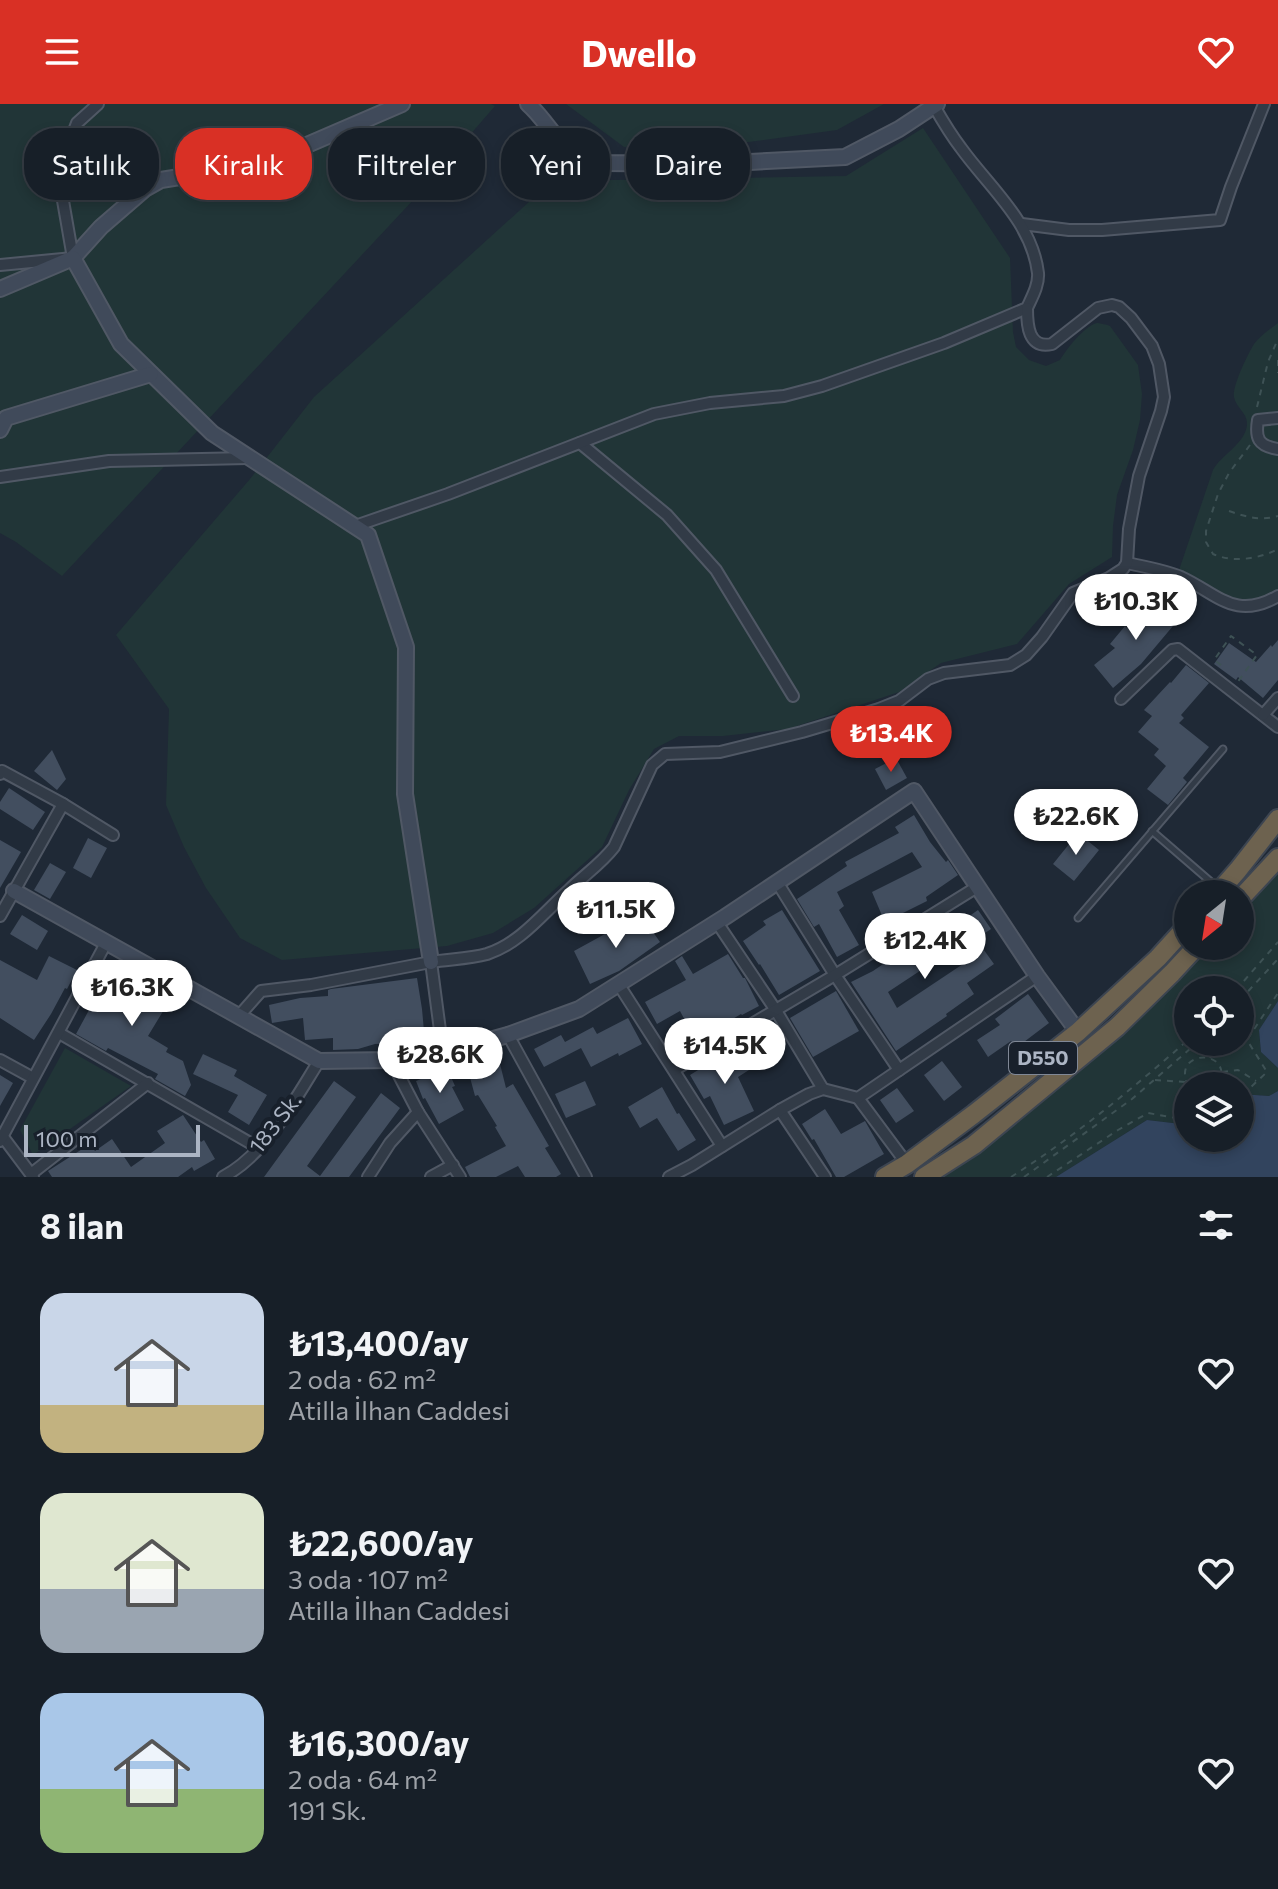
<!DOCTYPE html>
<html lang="tr">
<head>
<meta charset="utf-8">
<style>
  body { margin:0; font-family:Commissioner,sans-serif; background:#202730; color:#f1f3f6; height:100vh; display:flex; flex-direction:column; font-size:30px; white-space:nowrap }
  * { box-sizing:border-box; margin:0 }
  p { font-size:26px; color:#9ea2a8 }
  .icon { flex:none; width:44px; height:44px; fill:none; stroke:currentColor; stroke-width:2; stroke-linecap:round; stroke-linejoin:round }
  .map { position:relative; height:1073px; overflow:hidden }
  .details { display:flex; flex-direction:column; background:#171f28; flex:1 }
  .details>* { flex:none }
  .top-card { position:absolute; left:24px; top:24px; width:800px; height:72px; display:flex; gap:16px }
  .needle { width:52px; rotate:210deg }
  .buttons { position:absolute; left:1174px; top:776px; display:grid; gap:16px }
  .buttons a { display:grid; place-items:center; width:80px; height:80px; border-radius:50%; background:#171f28; box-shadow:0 4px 12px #0003,0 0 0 2px #363d45; font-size:40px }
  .scale { position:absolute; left:24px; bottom:20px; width:176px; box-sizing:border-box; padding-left:8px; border:4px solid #acb5c4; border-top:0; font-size:22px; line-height:28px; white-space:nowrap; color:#acb5c4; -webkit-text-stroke:6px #18202b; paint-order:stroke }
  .price { position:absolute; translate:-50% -68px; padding:0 18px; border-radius:28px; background:#fff; color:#222; font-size:26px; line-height:52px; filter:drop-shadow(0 2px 4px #0008) }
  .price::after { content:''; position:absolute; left:50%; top:48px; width:24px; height:18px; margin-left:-12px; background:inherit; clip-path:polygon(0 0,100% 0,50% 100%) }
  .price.current { background:#d93025; color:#fff }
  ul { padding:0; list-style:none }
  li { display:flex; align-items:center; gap:24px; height:200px; padding:0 40px }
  li span { display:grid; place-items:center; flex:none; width:224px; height:160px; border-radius:24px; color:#555 }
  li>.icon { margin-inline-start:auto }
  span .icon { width:96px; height:96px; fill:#fffc; stroke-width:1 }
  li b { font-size:34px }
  h2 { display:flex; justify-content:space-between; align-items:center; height:96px; padding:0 40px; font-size:34px }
  .chip { padding:0 28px; border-radius:32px; background:#171f28; box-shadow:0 4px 12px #0003,0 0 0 2px #363d45; font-size:28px; line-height:72px }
  .chip.current { background:#d93025; color:#fff }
  header { display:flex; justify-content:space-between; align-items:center; height:104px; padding:0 40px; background:#d93025; color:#fff; font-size:36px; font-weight:700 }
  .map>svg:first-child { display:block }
  .green { fill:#213537; fill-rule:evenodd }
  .water { fill:#32445e }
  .building { fill:#424e5f; fill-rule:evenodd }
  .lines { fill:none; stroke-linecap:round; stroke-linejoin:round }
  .lane-casing { stroke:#505865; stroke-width:9 }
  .street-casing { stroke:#505865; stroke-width:14 }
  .secondary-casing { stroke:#505865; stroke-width:18 }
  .highway-casing { stroke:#3d4551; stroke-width:22 }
  .path { stroke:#3e5255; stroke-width:2; stroke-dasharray:6 6; stroke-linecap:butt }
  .lane { stroke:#323b47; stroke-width:5 }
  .street { stroke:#323b47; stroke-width:10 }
  .secondary { stroke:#404a5a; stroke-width:14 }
  .highway { stroke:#6d624f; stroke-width:18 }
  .labels { text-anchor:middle; stroke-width:8; stroke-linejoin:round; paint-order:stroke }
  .shield { fill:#18202b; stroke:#808896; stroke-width:2 }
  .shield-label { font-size:20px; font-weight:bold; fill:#acb5c4 }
  .street-label { font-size:22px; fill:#acb5c4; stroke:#18202b }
</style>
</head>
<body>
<header><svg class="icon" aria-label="menu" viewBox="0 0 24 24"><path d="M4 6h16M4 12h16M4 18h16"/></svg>Dwello<svg class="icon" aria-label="heart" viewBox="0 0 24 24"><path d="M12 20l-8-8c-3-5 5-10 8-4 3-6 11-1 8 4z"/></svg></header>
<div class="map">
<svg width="1278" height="1073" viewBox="0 0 1278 1073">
  <rect width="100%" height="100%" fill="#1f2936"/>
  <g class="green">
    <path d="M0,0h491l4,2 -79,91 -354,379 -46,-34 -16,-9z"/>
    <path d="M566,0h318l-47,26 -96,13 -117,4z"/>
    <path d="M923,24l87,130 3,74 3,15 13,13 17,6 14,-6c6,-10 24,-34 37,-37 2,0 11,2 13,3l28,39 4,29 -2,26 -7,30 -16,45 -4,31 -1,31 -43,27 -52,60 -76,19 -42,29 -111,37 -65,7h-44l-25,13 -25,41 -27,57 -68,61 -41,25 -46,13 -165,14 -42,-22 -34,-50 -22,-41 -18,-42 3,-96 -53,-74 134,-156 64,-82 238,-216 294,-5z"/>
    <path d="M1278,219v273l-33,10 -68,-30 36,-106c9,-16 32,-26 34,-45 1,-12 -11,-17 -13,-28 -2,-11 14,-43 20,-53 6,-8 16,-15 24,-21z"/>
    <path d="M1278,765v132l-19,29 2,22 17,16v23l-9,5 -29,-2v-8h-52v34l-7,4 -34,-4 -91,57h-132l50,-32 223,-199h43v-47zM1188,886h52v52h-52z"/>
    <path d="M65,944l66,38 -98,69 -13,-25z"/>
  </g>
  <g class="water">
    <path d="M1278,897v67l-17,-16 -2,-22z"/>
    <path d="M1278,987v86h-222l91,-57 34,4 7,-4v18h52v-44l29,2z"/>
  </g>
  <g class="building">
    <path d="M1151,493l27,23 -37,44 -28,24 -19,-23 21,-17 -5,-4 15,-18 2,2z"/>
    <path d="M1278,536v40l-15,18 -25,-21 -2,3 -22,-16 15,-21 27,19 15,-17 1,2z"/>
    <path d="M1186,561l23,18 -28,32 3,3 -5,5 30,24 -26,31 4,4 -19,23 -21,-16 19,-23 -12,-11 5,-6 -21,-17 14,-16 -8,-6 26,-28 1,1z"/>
    <path d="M52,646l14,29 -9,11 -23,-19z"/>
    <path d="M896,654l11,20 -21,12 -11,-21z"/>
    <path d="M9,684l36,24 -12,18 -33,-21v-7z"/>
    <path d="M914,711l16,27 16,20 2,-2 10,15 -32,22 1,4 -26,13 2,4 -17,7 -14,-33 50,-25 -10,-15 -75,40 7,14 -5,4 20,35 -22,12 -18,-33 -5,3 -17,-28 50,-33 -2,-4 54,-29 -4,-6z"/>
    <path d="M1078,729l21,17 -25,31 -21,-17z"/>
    <path d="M88,734l19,10 -16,30 -18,-10z"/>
    <path d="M0,736l21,12 -21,36z"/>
    <path d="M50,759l16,9 -16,27 -16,-9z"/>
    <path d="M782,806l38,61 -41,24 -19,-31 -1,1 -16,-24 23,-16 -3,-4z"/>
    <path d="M978,806l13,19 -15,10 18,25 -27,19 7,11 -28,20 1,2 -51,35 -45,-69 22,-11 57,-39 5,8zM953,845l10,15 -66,44 -9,-16z"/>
    <path d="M22,811l26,16 -11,19 -27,-16z"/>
    <path d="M641,811l19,27 -41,29 -29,13 -16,-33 40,-22 3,4z"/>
    <path d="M728,850l15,24h2l14,28 -17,9 -1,-1 -45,27 -16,-30 -23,13 -12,-22 41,-22 -11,-19 7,-5 11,18z"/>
    <path d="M49,852l28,14 -10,19 -2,-1 -14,26 -17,26 -34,-22v-58l37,20z"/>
    <path d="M114,860l29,17 -3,5 28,17 -20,33 20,12 -2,4 17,9 8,24 -6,11 -30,-17 3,-5 -50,-26 -2,3 -30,-17z"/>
    <path d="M417,874l5,31 3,33 -50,2 -17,5 -25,1v-12l-28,2 -2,-22 -31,5 -3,-18 31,-7 28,-2v-6l3,-1z"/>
    <path d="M836,887l23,40 -46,26 -23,-39z"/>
    <path d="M1028,890l21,29 -33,25 -5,-7 -23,16 -11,-17 23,-15 -5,-6z"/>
    <path d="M628,914l14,26 -23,12 -1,-3 -27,14 -10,-19 -37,19 -10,-18 27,-14 4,7 28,-15 4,7z"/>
    <path d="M734,944l15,22 -11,7 16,34 -30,14 -14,-29 -6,3 -14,-24z"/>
    <path d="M203,950l34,16 -3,6 33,19 -18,30 -21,-13 10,-17 -45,-21z"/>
    <path d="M499,956l7,28 7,-4 36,62 -4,2 16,26 -5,3h-31l-7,-11 -22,11h-26l-5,-10 41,-21 -11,-19 2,-1 -19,-31 -3,1 -7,-26z"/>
    <path d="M942,957l20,26 -18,14 -20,-26z"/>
    <path d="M447,964l8,18 -3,1 12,23 -25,14 -14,-26 -2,1 -7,-18z"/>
    <path d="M0,971l13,8 -13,23z"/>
    <path d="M334,977l22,16 -49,69 13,10 61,-83 19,15 -51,69h-85z"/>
    <path d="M585,977l11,24 -30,13 -11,-24z"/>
    <path d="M662,983l15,27 2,-1 17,27 -18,11 -21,-33 -17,10 -12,-21z"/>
    <path d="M897,984l17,23 -18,12 -16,-23z"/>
    <path d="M825,1005l16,25 24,-13 19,33 -40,23h-8l-22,-38 -2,1 -10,-16z"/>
    <path d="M183,1011l18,27 3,-2 11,19 -21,12 -2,-4 -14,10h-126l-4,-6 42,-27 5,7 17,-12 19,28 34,-24 -8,-12z"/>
  </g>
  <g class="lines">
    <g class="lane-casing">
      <g id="lane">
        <path d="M1152,727l66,57"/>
        <path d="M1078,814l145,-169"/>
      </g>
    </g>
    <g class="street-casing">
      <g id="street">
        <path d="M1022,120l47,6h33l118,-10 11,-33 33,-83"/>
        <path d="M0,161l73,-7 -15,-86 19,-49 21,-19"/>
        <path d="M1278,314l-20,2c-3,18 0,26 20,29"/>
        <path d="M580,339l87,72 49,55 77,126"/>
        <path d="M0,373l109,-16 139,-3"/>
        <path d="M355,422l93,-32 206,-80 56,-11 74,-7 38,-10 122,-43 83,-35c5,-11 12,-23 11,-35 -6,-51 -49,-86 -77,-125 -10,-13 -19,-28 -27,-42"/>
        <path d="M1127,459c18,4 37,7 54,14 37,17 54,44 97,19"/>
        <path d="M1121,595l51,-49 6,-1 100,78"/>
        <path d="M1263,611l15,-17"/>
        <path d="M0,670l2,-3 61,33"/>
        <path d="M777,778l58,93 64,95"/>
        <path d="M0,812l63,-112 50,31"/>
        <path d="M716,817l59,88 48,80"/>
        <path d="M431,858c18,-3 38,-3 56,-8 34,-11 56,-41 82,-64 15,-15 32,-26 45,-43l38,-82 13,-11 55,-2 82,-20 77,-23 20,-8 29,-22 16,-6 66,-8 16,-10 16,-18 31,-44 36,-15 14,-9 4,-6 2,-34 10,-53 22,-65 3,-14 -5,-33 -7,-18 -21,-28 -12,-11 -7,-2 -14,3 -46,36c-24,5 -25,-19 -25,-36"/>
        <path d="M619,881l103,161"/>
        <path d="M238,913l23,-26 50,-6 120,-23 12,91"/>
        <path d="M59,929l198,114"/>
        <path d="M508,931l78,142"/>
        <path d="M0,956l33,18"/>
        <path d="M391,956l27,52 42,65"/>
        <path d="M674,966l161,-95 142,-88"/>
        <path d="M858,994l49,66"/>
        <path d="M780,1006l45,67"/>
        <path d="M3,1033l30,40"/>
        <path d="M0,1037l106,-198"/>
        <path d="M31,1070l117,-91"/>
        <path d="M223,1073c43,-23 71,-76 96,-116"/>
        <path d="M368,1073l22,-34 28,-31"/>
        <path d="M431,1073l22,-12"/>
        <path d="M669,1073l23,-12 88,-55 29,-16 14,-5 35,9 179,-122"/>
      </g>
    </g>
    <g class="secondary-casing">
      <g id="secondary">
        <path d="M528,0c15,13 24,31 39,44 10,8 24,12 37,15l107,1 134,-7 54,-28 38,-25"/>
        <path d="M73,154l28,-31 44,-38 16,-9 68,-11 64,-18 109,-47"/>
        <path d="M0,185l73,-31 48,86 91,89 156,102 38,112 -1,147 26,168"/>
        <path d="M0,326l6,-12 145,-44"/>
        <path d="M14,787l305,170 72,-1 52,-7 65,-18 71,-26 146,-92 189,-126 123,185 41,56"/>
      </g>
    </g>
    <g class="highway-casing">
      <g id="highway">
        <path d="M1217,790l21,-24 40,-51"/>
        <path d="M1240,795l38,-41"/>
        <path d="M885,1073l22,-13 67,-50 104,-82 80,-74 30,-33"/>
        <path d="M924,1073l50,-32 143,-118 55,-54 25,-27"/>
      </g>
    </g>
    <g class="path">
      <path d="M1278,256v13"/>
      <path d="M1257,303l11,-45 10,-23"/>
      <path d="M1250,341l-21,28 -11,21 -12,37v11l7,12c20,9 46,5 65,-5"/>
      <path d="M1229,407c17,6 31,10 49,5"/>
      <path d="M1221,561l-7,-5 17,-24 26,19 -20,28"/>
      <path d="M1236,886l42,-48"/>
      <path d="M1240,896l38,-41"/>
      <path d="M1210,954l6,-11v-5"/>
      <path d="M1222,968l16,-2 18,11"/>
      <path d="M1155,976l30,2"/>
      <path d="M1188,982c-18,-38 49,-38 30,0"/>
      <path d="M1240,985l11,-2 16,-15 -20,-32 31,-47"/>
      <path d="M1011,1073c63,-40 121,-88 177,-137"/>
      <path d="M1024,1073l108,-78 66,-57"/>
      <path d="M1047,1073l71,-47 30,-17 33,6 7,-4"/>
    </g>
    <use href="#lane" class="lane"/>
    <use href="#street" class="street"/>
    <use href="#secondary" class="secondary"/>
    <use href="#highway" class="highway"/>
  </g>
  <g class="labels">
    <rect class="shield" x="1009" y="938" width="68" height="32" rx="6"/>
    <g class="shield-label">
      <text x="1043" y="961">D550</text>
    </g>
    <g class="street-label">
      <text transform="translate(275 1019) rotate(-52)" y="8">183 Sk.</text>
    </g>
  </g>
</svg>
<div class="buttons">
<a><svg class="needle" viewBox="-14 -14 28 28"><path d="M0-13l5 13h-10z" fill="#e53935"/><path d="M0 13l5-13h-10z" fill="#9ea2a8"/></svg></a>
<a><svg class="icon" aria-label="locate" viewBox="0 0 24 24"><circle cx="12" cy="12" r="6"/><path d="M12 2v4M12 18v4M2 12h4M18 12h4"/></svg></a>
<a><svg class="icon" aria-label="layers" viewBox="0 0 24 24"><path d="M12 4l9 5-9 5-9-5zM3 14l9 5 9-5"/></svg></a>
</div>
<div class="scale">100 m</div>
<b class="price" style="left:1136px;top:538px">₺10.3K</b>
<b class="price current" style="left:891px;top:670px">₺13.4K</b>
<b class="price" style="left:1076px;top:753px">₺22.6K</b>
<b class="price" style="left:616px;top:846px">₺11.5K</b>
<b class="price" style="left:925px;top:877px">₺12.4K</b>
<b class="price" style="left:132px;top:924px">₺16.3K</b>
<b class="price" style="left:725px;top:982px">₺14.5K</b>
<b class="price" style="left:440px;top:991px">₺28.6K</b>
<div class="top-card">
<a class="chip">Satılık</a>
<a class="chip current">Kiralık</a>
<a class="chip">Filtreler</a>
<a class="chip">Yeni</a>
<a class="chip">Daire</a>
</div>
</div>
<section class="details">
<h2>8 ilan<svg class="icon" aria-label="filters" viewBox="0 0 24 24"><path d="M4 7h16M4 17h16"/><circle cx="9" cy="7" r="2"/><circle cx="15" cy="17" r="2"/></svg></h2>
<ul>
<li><span style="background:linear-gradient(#c9d6e8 70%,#c2b280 0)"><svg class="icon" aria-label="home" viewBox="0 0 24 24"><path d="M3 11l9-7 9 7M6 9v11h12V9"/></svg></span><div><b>₺13,400/ay</b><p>2 oda · 62 m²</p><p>Atilla İlhan Caddesi</p></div><svg class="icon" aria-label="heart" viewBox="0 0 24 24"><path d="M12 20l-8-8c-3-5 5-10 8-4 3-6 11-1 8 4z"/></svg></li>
<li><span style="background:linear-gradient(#dfe7d0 60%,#9aa5b1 0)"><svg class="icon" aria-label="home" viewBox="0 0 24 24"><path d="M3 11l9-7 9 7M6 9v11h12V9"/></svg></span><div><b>₺22,600/ay</b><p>3 oda · 107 m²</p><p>Atilla İlhan Caddesi</p></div><svg class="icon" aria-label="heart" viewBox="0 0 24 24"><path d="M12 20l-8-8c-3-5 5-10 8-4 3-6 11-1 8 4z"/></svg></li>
<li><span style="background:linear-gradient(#a9c7e8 60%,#8fb573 0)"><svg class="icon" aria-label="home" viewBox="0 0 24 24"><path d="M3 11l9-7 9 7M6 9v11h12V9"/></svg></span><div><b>₺16,300/ay</b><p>2 oda · 64 m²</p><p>191 Sk.</p></div><svg class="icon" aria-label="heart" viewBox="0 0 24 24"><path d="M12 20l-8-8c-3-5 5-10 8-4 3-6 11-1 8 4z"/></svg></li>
</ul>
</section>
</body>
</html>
